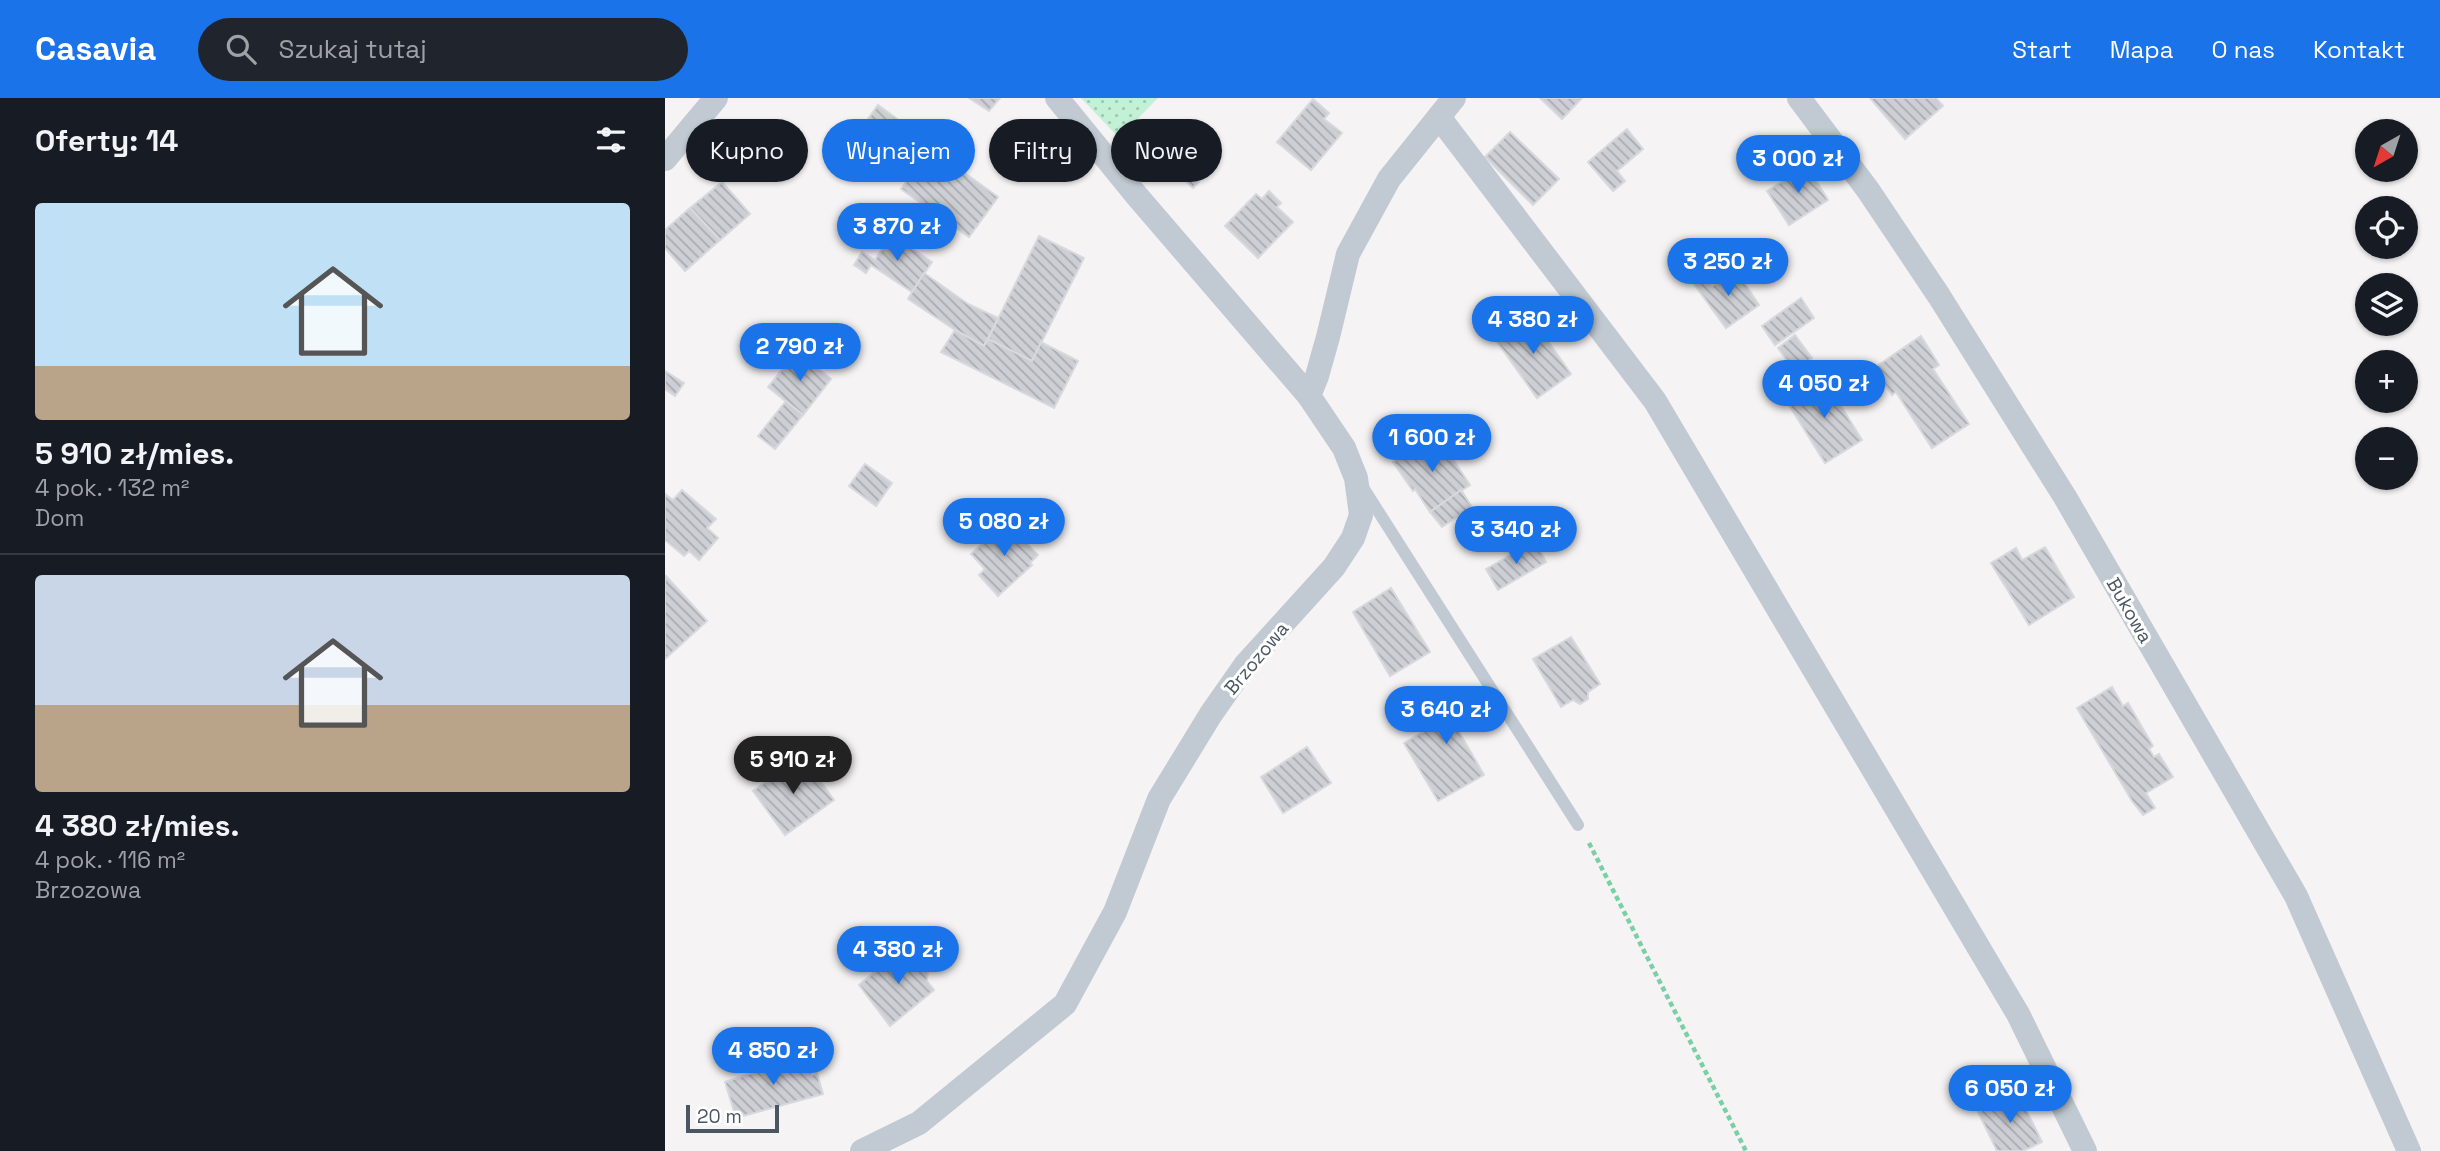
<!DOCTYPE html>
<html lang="pl">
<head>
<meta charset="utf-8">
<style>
  body { margin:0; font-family:"Space Grotesk",sans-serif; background:#20242c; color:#f1f3f6; height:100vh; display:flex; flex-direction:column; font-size:26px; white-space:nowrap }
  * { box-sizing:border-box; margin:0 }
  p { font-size:23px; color:#9ea1a6 }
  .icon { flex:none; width:38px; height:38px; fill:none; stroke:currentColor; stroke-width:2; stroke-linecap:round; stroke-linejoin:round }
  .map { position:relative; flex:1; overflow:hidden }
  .details { display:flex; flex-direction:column; background:#171b24; width:665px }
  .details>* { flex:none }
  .hud { position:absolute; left:21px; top:21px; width:665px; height:63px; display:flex; gap:14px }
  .needle { width:46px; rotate:219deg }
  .tools { position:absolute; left:1690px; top:21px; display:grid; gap:14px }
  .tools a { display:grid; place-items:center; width:63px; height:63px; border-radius:50%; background:#171b24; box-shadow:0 2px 5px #0004; font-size:35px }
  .scale { position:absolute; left:21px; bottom:18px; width:93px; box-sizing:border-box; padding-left:7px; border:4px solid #4a5661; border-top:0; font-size:19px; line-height:24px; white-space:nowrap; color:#4a5661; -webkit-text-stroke:5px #fff; paint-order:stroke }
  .price { position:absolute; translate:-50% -60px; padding:0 16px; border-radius:24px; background:#1a73e8; color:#fff; font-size:23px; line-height:46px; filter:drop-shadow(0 2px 4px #0008) }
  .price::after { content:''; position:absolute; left:50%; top:42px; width:21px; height:16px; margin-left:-10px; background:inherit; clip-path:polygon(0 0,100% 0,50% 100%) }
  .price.active { background:#222; color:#fff }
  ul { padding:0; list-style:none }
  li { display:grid; align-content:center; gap:14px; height:371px; padding:0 35px }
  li+li { border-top:2px solid #363941 }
  li span { display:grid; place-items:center; height:217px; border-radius:7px; color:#555 }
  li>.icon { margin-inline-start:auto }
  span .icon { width:126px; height:126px; fill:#fffc; stroke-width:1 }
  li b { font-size:30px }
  h2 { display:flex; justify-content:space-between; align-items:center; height:84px; padding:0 35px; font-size:30px }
  .chip { padding:0 24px; border-radius:32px; background:#171b24; box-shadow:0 2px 5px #0004; font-size:24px; line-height:63px }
  .chip.active { background:#1a73e8; color:#fff }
  header { display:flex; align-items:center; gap:42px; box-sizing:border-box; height:98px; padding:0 35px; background:#1a73e8; color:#fff }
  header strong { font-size:33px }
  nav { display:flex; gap:38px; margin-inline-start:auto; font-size:24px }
  .search { width:490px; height:63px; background:#20242c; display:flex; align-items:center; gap:18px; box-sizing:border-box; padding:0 24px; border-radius:38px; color:#9ea1a6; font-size:26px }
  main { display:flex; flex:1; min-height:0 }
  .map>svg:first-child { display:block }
  .grass { fill:url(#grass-dots) }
  .building { fill:url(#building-back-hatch); stroke:#d7d9de; stroke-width:2 }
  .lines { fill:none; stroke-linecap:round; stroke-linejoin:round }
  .path { stroke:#7ad0a6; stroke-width:4.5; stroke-dasharray:5 3.5; stroke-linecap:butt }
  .lane { stroke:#c1cad2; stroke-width:12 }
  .street { stroke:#c1cad2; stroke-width:24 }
  .labels { text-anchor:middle; stroke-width:6; stroke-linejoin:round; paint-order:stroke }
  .street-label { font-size:19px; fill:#4a5661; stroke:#fff }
</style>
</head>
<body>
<header>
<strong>Casavia</strong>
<div class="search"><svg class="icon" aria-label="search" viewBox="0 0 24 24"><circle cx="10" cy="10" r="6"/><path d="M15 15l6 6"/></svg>Szukaj tutaj</div>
<nav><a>Start</a><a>Mapa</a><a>O nas</a><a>Kontakt</a></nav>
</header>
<main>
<section class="details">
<h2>Oferty: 14<svg class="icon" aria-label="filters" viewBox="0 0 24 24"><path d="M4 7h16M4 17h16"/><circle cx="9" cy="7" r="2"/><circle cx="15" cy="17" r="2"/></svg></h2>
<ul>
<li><span style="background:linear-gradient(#bfe0f5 75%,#b9a48a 0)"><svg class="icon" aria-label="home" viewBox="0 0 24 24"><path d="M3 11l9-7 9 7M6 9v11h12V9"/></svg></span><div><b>5 910 zł/mies.</b><p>4 pok. · 132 m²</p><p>Dom</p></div></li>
<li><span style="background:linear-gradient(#c9d6e8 60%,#b9a48a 0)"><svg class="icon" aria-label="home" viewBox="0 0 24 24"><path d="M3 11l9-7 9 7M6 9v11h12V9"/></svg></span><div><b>4 380 zł/mies.</b><p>4 pok. · 116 m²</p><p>Brzozowa</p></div></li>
</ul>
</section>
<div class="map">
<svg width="1775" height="1053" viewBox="0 0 1775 1053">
  <defs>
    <pattern id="grass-dots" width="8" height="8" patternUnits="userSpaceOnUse" patternTransform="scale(1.75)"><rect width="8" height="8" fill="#c3f1d5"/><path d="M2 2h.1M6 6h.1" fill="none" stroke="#a0c6b0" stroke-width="1.8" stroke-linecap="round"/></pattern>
    <pattern id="building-back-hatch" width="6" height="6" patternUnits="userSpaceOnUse" patternTransform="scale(1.75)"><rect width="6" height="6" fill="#cdcfd5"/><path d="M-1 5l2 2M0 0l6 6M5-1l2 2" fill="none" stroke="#a8abb0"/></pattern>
  </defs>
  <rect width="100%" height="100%" fill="#f5f3f3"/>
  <path class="grass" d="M416,0h77l-39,40z"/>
  <g class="building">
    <path d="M304,0h31l-11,13z"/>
    <path d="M875,0h42l-20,21z"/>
    <path d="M1205,0h66l7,8 -38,33z"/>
    <path d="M648,1l16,14 -5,6 18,14 -31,37 -34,-28z"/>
    <path d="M213,7l33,24 -32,45 -33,-24z"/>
    <path d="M962,31l16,20 -26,22 8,10 -12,10 -25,-29z"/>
    <path d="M845,34l49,47 -26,26 -48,-48z"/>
    <path d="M521,44l26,25 -19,21 -21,-20 11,-11 -6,-5z"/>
    <path d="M265,50l68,49 -29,40 -68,-48z"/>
    <path d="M1142,68l21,34 -39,25 -22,-34z"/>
    <path d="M57,84l28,32 -30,26 -30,-32z"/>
    <path d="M604,93l12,12 -4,4 16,15 -35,36 -33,-32 31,-32 6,5z"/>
    <path d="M25,110l30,32 -35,31 -20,-23v-18z"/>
    <path d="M226,137l41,27 -20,30 -41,-27 -5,8 -12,-8 8,-13 13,8z"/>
    <path d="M374,138l45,22 -52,103 -44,-22z"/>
    <path d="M1071,172l23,35 -33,23 -32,-44 12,-8 6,10z"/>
    <path d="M259,175l44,31 30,14 -14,28 -29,-16 -47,-31z"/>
    <path d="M1136,200l13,20 -39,27 -13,-19z"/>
    <path d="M864,216l42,60 -34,24 -42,-59z"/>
    <path d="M290,232l29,16 4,-7 44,22 9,-19 37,19 -24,47 -113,-56z"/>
    <path d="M1130,237l17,23 -17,13 -17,-23z"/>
    <path d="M1256,238l18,29 -6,4 36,55 -37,24 -36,-56 -4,3 -18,-27z"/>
    <path d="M132,253l34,28 -28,36 -35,-28z"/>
    <path d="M0,273l19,12 -9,13 -10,-7z"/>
    <path d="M1158,279l39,63 -37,23 -39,-63z"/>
    <path d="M121,303l17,14 -28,34 -17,-13z"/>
    <path d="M761,342l5,6 9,-6 30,45 -40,27 -15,-23 -2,2 -20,-29z"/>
    <path d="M200,366l27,19 -16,23 -27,-20z"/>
    <path d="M17,392l34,29 -9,9 11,10 -19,22 -10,-9 -5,5 -19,-16v-46l8,6z"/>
    <path d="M796,392l11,17 -30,20 -12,-15z"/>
    <path d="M341,424l32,33 -8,8 2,2 -34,31 -19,-21 6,-6 -14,-15z"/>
    <path d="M870,443l11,21 -48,28 -12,-21z"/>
    <path d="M1380,449l29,50 -45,28 -38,-62 25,-15 6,12z"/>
    <path d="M1,478l41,45 -42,38v-82z"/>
    <path d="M726,490l39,64 -40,24 -37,-64z"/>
    <path d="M906,539l29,47 -12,8v7l-8,5 -7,-4 -12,7 -28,-48z"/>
    <path d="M1447,589l11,19 5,-3 25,43 -4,3 5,8 5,-3 14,23 -27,16 9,15 -12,7 -11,-14 -55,-93z"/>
    <path d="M797,591l17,29 -21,12 26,45 -46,26 -34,-58 22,-13 -9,-15z"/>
    <path d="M642,649l24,36 -48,30 -22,-36z"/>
    <path d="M137,658l32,44 -49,35 -32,-44z"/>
    <path d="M237,851l6,8h11l9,12 -1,12 7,9 -44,36 -31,-41z"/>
    <path d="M141,957l6,20 5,-2 6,21 -87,24 -11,-36z"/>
    <path d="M1353,995l24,49 -19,9h-26l-19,-39z"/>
  </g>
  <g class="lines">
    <path class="path" d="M924,745l157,308"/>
    <path class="lane" d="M699,391l214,336"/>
    <g class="street">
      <path d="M392,0l80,98 172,200"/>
      <path d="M1134,0l69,92 71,106 126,201 231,399 113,255"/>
      <path d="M774,19l216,284 363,613 67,137"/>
      <path d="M0,61l51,-61"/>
      <path d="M197,1053l57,-28 146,-119 50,-92 44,-113 52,-85 35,-50 88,-97 19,-29 8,-23 -5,-37 -12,-30 -35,-52 8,-20 11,-39 20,-83 41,-75 65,-81"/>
    </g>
  </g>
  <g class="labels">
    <g class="street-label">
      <text transform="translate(1465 512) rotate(60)" y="7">Bukowa</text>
      <text transform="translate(591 560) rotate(-50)" y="7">Brzozowa</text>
    </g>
  </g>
</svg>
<div class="tools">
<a><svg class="needle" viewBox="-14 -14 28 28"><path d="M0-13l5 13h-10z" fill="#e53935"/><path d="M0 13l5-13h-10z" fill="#9ea1a6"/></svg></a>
<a><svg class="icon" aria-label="locate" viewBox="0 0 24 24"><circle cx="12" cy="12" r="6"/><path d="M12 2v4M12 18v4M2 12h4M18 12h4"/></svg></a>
<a><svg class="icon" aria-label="layers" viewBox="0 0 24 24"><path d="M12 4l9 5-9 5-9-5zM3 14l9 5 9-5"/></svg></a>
<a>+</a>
<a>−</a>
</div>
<div class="scale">20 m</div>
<b class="price" style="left:1133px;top:97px">3 000 zł</b>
<b class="price" style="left:232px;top:165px">3 870 zł</b>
<b class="price" style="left:1063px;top:200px">3 250 zł</b>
<b class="price" style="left:868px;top:258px">4 380 zł</b>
<b class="price" style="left:135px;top:285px">2 790 zł</b>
<b class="price" style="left:1159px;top:322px">4 050 zł</b>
<b class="price" style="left:767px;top:376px">1 600 zł</b>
<b class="price" style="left:339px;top:460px">5 080 zł</b>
<b class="price" style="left:851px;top:468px">3 340 zł</b>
<b class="price" style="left:781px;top:648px">3 640 zł</b>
<b class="price active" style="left:128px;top:698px">5 910 zł</b>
<b class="price" style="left:233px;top:888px">4 380 zł</b>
<b class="price" style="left:108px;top:989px">4 850 zł</b>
<b class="price" style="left:1345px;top:1027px">6 050 zł</b>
<div class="hud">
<a class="chip">Kupno</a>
<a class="chip active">Wynajem</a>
<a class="chip">Filtry</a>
<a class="chip">Nowe</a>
</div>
</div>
</main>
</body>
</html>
